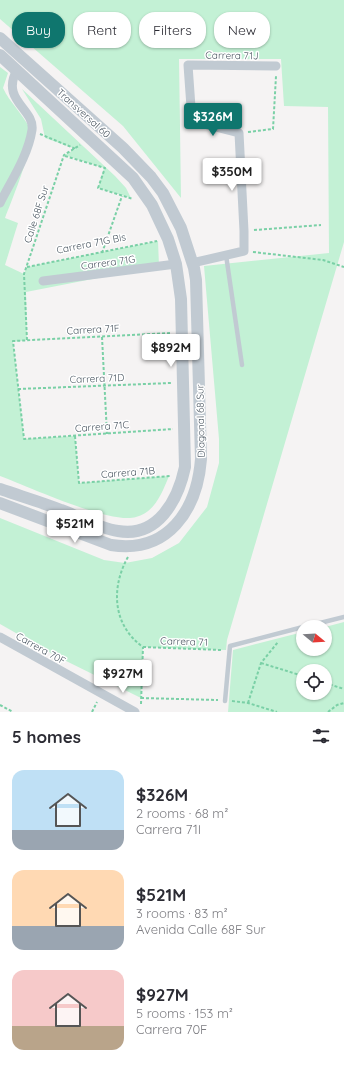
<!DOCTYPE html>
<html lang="en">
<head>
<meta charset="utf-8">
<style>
  body { margin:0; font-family:Quicksand,sans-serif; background:#f2f2f3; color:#2b2b33; height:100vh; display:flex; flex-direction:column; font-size:15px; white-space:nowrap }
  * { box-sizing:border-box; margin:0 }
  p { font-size:13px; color:#7c7c81 }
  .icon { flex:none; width:22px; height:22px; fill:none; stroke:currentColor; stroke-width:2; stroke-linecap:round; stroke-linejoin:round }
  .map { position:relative; height:712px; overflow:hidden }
  .details { display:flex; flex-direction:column; background:#fff; flex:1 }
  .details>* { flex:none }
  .hud { position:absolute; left:12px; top:12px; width:320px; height:36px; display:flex; gap:8px }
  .needle { width:26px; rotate:108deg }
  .fabs { position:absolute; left:296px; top:620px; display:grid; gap:8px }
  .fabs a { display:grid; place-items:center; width:36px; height:36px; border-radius:50%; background:#fff; box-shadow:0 1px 3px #0004; font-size:20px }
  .price { position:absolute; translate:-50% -34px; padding:0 9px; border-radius:4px; background:#fff; color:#222; font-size:13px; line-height:26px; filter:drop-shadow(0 1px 2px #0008) }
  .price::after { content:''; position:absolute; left:50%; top:24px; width:12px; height:9px; margin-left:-6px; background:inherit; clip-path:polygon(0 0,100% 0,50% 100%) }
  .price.selected { background:#0f766e; color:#fff }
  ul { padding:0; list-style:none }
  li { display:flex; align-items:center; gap:12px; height:100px; padding:0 12px }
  li span { display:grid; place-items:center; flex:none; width:112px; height:80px; border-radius:12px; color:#555 }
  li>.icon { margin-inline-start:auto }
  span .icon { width:48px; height:48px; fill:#fffc; stroke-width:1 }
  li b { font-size:17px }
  h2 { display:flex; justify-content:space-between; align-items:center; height:48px; padding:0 12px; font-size:17px }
  .tag { padding:0 14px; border-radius:16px; background:#fff; box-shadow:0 1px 3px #0004; font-size:14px; line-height:36px }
  .tag.selected { background:#0f766e; color:#fff }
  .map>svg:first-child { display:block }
  .green { fill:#c3f1d5; fill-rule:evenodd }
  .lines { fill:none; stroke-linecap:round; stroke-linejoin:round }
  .path { stroke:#7ad0a6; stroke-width:2; stroke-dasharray:3 2; stroke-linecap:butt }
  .service { stroke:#c1cad2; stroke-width:4.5 }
  .minor { stroke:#c1cad2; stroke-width:9 }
  .tertiary { stroke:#c1cad2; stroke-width:12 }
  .labels { text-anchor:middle; stroke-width:3; stroke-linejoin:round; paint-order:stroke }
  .street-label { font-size:10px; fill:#4a5661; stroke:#fff }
</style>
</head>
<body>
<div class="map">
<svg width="344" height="712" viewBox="0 0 344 712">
  <rect width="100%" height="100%" fill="#f5f3f3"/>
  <g class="green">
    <path d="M0,0h344v242l-117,398 -1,10 -83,-3 -2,51 -83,-41 -58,-33v-106l104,42 21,3 27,-5 27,-15 28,-36 12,-44v-24l-15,-173 125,-13 -1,-146 -44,-1 -3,-47h-102l2,139 -58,-72 -123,-107z"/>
    <path d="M0,67l8,6 -5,15c7,15 20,26 27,41 6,14 -19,73 -25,89l13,5 -13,42 19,9 3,-7 131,-26 1,25 -133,26 1,48 -14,2 11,97 51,-3 4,47 90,-7c-7,17 -14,36 -33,41 -25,8 -109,-31 -136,-41z"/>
    <path d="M22,89l93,87 11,12 5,10 -33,-10 6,-20 -40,-13 12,-6 -31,-11 -4,-19z"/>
    <path d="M344,622v90h-116l5,-62 70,-18v17h22v-22zM303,671h22v22h-22z"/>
  </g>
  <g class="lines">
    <g class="path">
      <path d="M248,132l25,-3 3,-53"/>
      <path d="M40,134l36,15"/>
      <path d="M65,156l40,12 -7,20 35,11"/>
      <path d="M254,230l67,-5"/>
      <path d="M253,252l70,8 21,7"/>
      <path d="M102,253l20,-57"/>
      <path d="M27,267l130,-26"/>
      <path d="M170,333l-157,8 11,98 149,-10"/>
      <path d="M102,337l5,97"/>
      <path d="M27,340l-3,-66 40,-119 16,-10"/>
      <path d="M18,389l153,-6"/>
      <path d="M75,436l4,47 91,-7"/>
      <path d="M128,557c-17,30 -16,68 15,90"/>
      <path d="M143,647l78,3"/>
      <path d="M261,663l42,13"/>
      <path d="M325,683l19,6"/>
      <path d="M141,698l77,2"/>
      <path d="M232,701l16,2 29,9"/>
      <path d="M248,703l13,-40 17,-21"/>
      <path d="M141,704l2,-57"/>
      <path d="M0,705l13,7"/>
      <path d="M92,712l5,-10"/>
      <path d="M328,712l9,-7 7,-2"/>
    </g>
    <g class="service">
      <path d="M226,255l16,110"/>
      <path d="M304,627l40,-10"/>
      <path d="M225,701l5,-55 73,-19"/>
    </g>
    <g class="minor">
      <path d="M0,203c11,-22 28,-47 32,-73 3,-21 -32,-30 -15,-60"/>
      <path d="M192,263l52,-12v-20l-5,-98 -47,-12 -4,-56 88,1"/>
      <path d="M43,281l133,-17"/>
      <path d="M0,637l135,75"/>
    </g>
    <g class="tertiary">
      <path d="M0,38l123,110 28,29 12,16 18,35 13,40 2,12 5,179c-4,51 -33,95 -90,86l-111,-42"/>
      <path d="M0,55l133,123 19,27 16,34 8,25 5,35 4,168c-7,33 -27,71 -67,64 -20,-3 -38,-14 -57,-21 -20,-8 -41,-14 -61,-21"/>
    </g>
  </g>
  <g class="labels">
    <g class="street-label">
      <text transform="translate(232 55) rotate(1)" y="4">Carrera 71J</text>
      <text transform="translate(84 113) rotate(42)" y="4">Transversal 60</text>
      <text transform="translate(36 214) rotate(-72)" y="4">Calle 68F Sur</text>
      <text transform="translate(91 243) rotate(-11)" y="4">Carrera 71G Bis</text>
      <text transform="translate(108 262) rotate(-8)" y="4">Carrera 71G</text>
      <text transform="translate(93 329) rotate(-3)" y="4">Carrera 71F</text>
      <text transform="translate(97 378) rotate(-2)" y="4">Carrera 71D</text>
      <text transform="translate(200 421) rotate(-91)" y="4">Diagonal 68 Sur</text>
      <text transform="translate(102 426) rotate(-4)" y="4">Carrera 71C</text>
      <text transform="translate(128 472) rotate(-4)" y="4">Carrera 71B</text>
      <text transform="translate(184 641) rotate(2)" y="4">Carrera 71</text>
      <text transform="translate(41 648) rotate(29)" y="4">Carrera 70F</text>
    </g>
  </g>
</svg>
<div class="fabs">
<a><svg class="needle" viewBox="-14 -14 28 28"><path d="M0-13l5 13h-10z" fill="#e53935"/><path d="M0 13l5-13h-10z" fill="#7c7c81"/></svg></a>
<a><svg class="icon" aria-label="locate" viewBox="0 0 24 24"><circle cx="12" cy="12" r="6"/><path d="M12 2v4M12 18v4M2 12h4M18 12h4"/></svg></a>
</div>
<b class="price selected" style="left:213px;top:137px">$326M</b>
<b class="price" style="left:232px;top:192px">$350M</b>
<b class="price" style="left:171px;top:368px">$892M</b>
<b class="price" style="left:75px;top:544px">$521M</b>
<b class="price" style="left:123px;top:694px">$927M</b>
<div class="hud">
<a class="tag selected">Buy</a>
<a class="tag">Rent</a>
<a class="tag">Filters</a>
<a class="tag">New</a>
</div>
</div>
<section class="details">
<h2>5 homes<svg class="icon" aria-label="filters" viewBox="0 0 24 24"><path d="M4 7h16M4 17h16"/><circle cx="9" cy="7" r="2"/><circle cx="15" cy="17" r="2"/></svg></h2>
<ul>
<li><span style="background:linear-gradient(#bfe0f5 75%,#9aa5b1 0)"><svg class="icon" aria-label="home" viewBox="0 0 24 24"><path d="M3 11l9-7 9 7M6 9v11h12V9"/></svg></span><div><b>$326M</b><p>2 rooms · 68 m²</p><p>Carrera 71I</p></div></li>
<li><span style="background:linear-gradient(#ffd9b3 70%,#9aa5b1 0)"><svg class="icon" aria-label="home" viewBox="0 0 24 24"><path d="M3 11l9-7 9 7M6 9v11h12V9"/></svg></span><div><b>$521M</b><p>3 rooms · 83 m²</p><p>Avenida Calle 68F Sur</p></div></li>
<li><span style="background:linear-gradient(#f6c9c9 70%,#b9a48a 0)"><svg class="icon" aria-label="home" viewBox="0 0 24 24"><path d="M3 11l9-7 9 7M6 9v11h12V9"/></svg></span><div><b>$927M</b><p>5 rooms · 153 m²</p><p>Carrera 70F</p></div></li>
</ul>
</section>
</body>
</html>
